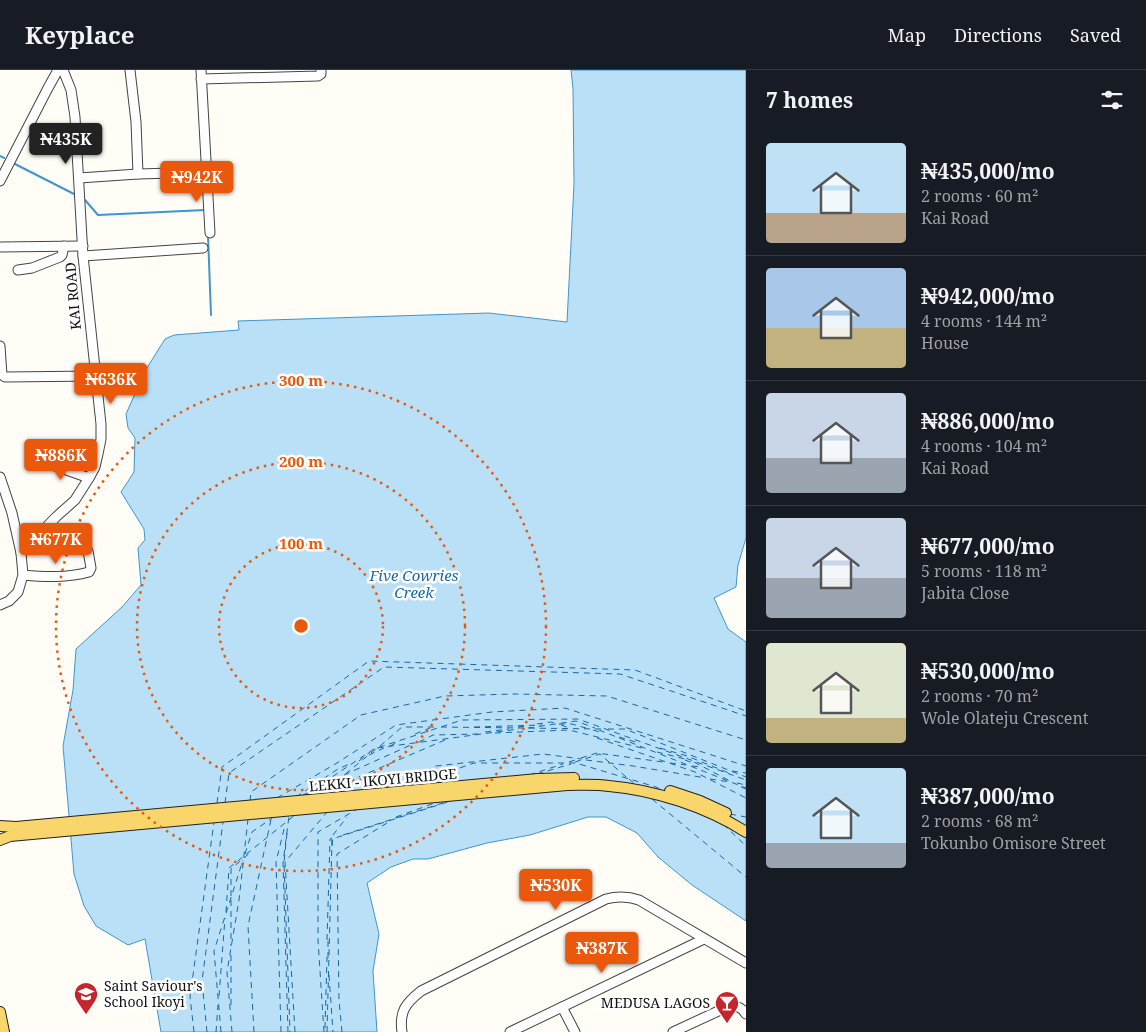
<!DOCTYPE html>
<html lang="en">
<head>
<meta charset="utf-8">
<style>
  body { margin:0; font-family:"Noto Serif",serif; background:#242831; color:#f1f3f6; height:100vh; display:flex; flex-direction:column; font-size:19px; white-space:nowrap }
  * { box-sizing:border-box; margin:0 }
  p { font-size:16px; color:#9ea1a6 }
  .icon { flex:none; width:28px; height:28px; fill:none; stroke:currentColor; stroke-width:2; stroke-linecap:round; stroke-linejoin:round }
  .map { position:relative; flex:1; overflow:hidden }
  .sheet { display:flex; flex-direction:column; background:#171b24; width:400px }
  .sheet>* { flex:none }
  .price { position:absolute; translate:-50% -42px; padding:0 11px; border-radius:5px; background:#ea580c; color:#fff; font-size:16px; line-height:32px; filter:drop-shadow(0 1px 2px #0008) }
  .price::after { content:''; position:absolute; left:50%; top:30px; width:15px; height:11px; margin-left:-8px; background:inherit; clip-path:polygon(0 0,100% 0,50% 100%) }
  .price.selected { background:#222; color:#fff }
  ul { padding:0; list-style:none }
  li { display:flex; align-items:center; gap:15px; height:125px; padding:0 20px }
  li+li { border-top:1px solid #363941 }
  li span { display:grid; place-items:center; flex:none; width:140px; height:100px; border-radius:5px; color:#555 }
  li>.icon { margin-inline-start:auto }
  span .icon { width:60px; height:60px; fill:#fffc; stroke-width:1 }
  li b { font-size:21px }
  h2 { display:flex; justify-content:space-between; align-items:center; height:60px; padding:0 20px; font-size:21px }
  header { display:flex; align-items:center; gap:30px; box-sizing:border-box; height:70px; padding:0 25px; background:#171b24; border-bottom:1px solid #363941 }
  header strong { font-size:24px }
  nav { display:flex; gap:28px; margin-inline-start:auto; font-size:18px }
  main { display:flex; flex:1; min-height:0 }
  .map>svg:first-child { display:block }
  .water { fill:#b9e0f7; stroke:#3f96cf }
  .lines { fill:none; stroke-linecap:round; stroke-linejoin:round }
  .stream { stroke:#3f96cf; stroke-width:2 }
  .ferry { stroke:#1768a6; stroke-width:1; stroke-dasharray:6 5; stroke-linecap:butt }
  .minor-casing { stroke:#444; stroke-width:11 }
  .major-casing { stroke:#222; stroke-width:12 }
  .minor { stroke:#fff; stroke-width:9 }
  .major { stroke:#f9d66b; stroke-width:10 }
  .ring { fill:none; stroke:#e8590c; stroke-width:2.5; stroke-dasharray:2.5 5 }
  .labels { text-anchor:middle; stroke-width:5; stroke-linejoin:round; paint-order:stroke }
  .street-label { font-size:14px; fill:#111; stroke:#fff }
  .poi-label { font-size:14px; fill:#111; stroke:#fff; text-anchor:start }
  .water-label { font-size:15px; font-style:italic; fill:#1768a6; stroke:#fff }
  .centre { fill:#e8590c; stroke:#fff; stroke-width:2.5 }
  .ring-label { font-size:15px; text-anchor:middle; font-weight:bold; fill:#e8590c; stroke:#fff; stroke-width:5; stroke-linejoin:round; paint-order:stroke }
</style>
</head>
<body>
<header>
<strong>Keyplace</strong>
<nav><a>Map</a><a>Directions</a><a>Saved</a></nav>
</header>
<main>
<div class="map">
<svg width="746" height="962" viewBox="0 0 746 962">
  <rect width="100%" height="100%" fill="#fffdf5"/>
  <path class="water" d="M571,0h175v468l-8,27 -2,22 -22,11 14,31 18,13v279l-54,-36 -34,-28 -21,-24 -31,-16h-18l-58,18 -43,8 -59,16h-15l-22,8 -24,16 12,51 -6,37 4,61h-216l-16,-93 -17,6 -32,-19 -12,-20 -10,-32 -11,-128 10,-56 3,-41 46,-42 19,-22 -3,-37 7,-8 -1,-11 -23,-37 13,-20 1,-34 -7,-10 -2,-14 19,-43 20,-32 9,-4 65,-5 -1,-9 251,-8 78,9 7,-138 -1,-95z"/>
  <g class="lines">
    <g class="stream">
      <path d="M0,86l4,2"/>
      <path d="M13,93l61,31"/>
      <path d="M85,130l13,15 107,-5"/>
      <path d="M208,165l3,80"/>
    </g>
    <g class="ferry">
      <path d="M537,654l14,-2 4,1"/>
      <path d="M559,654h13l14,4"/>
      <path d="M561,655l8,3"/>
      <path d="M441,657l161,2"/>
      <path d="M474,657l68,-2"/>
      <path d="M518,657l8,-1"/>
      <path d="M528,658l48,-7 19,7"/>
      <path d="M608,659h17l121,48"/>
      <path d="M593,660l10,3"/>
      <path d="M599,660l147,58"/>
      <path d="M485,662l24,-3"/>
      <path d="M495,663l74,-3 77,19"/>
      <path d="M415,664l15,-6"/>
      <path d="M619,667l20,6"/>
      <path d="M597,668l98,34 51,26"/>
      <path d="M419,672l14,-7 46,-1"/>
      <path d="M380,676l22,-19h35"/>
      <path d="M390,676l10,-5"/>
      <path d="M377,678l142,-19"/>
      <path d="M660,678l27,8 42,17"/>
      <path d="M657,682l28,7"/>
      <path d="M369,685l15,-7"/>
      <path d="M581,688l16,-5 66,9"/>
      <path d="M586,690l47,6 73,12"/>
      <path d="M685,690l8,3"/>
      <path d="M359,691l11,-9"/>
      <path d="M569,692l9,-3"/>
      <path d="M575,692l25,-8 26,23"/>
      <path d="M694,692l36,19"/>
      <path d="M670,693l16,2"/>
      <path d="M692,696l9,1"/>
      <path d="M732,701l14,2"/>
      <path d="M537,704l34,-10"/>
      <path d="M344,705l69,-31"/>
      <path d="M529,705l34,-11"/>
      <path d="M629,709l7,6"/>
      <path d="M710,709l20,3"/>
      <path d="M737,713l9,2"/>
      <path d="M408,716l66,-23h102l80,24 10,5"/>
      <path d="M741,717l5,2"/>
      <path d="M317,718l21,-10"/>
      <path d="M385,718l51,-22 107,-12 39,5"/>
      <path d="M343,722l11,-13 91,-39"/>
      <path d="M305,725l69,-46 88,-29 116,-1 168,61"/>
      <path d="M320,725l57,-47"/>
      <path d="M301,726l8,-4"/>
      <path d="M296,727l42,-28 14,-6"/>
      <path d="M277,728l60,-35 59,-38 96,-13 73,-4 181,58"/>
      <path d="M652,729l94,78"/>
      <path d="M250,731l1,-9 110,-77 84,-19 69,-2 93,2 139,44"/>
      <path d="M217,733l5,-36 147,-106 266,9 111,41"/>
      <path d="M225,733l4,-30 155,-106 236,7 126,42"/>
      <path d="M730,744l16,3"/>
      <path d="M396,747l44,-16"/>
      <path d="M723,754l23,22"/>
      <path d="M287,763l-3,29 6,170"/>
      <path d="M343,765l106,-34"/>
      <path d="M332,776l1,-11 14,-18"/>
      <path d="M245,784l7,-22 23,-16"/>
      <path d="M231,826v-27l20,-17"/>
      <path d="M231,830v46"/>
      <path d="M226,842l3,-44 66,-53"/>
      <path d="M327,870l3,-101 2,-1"/>
      <path d="M231,885v54"/>
      <path d="M328,888v-18"/>
      <path d="M329,905l4,57"/>
      <path d="M219,926l6,-78"/>
      <path d="M325,958l2,-71"/>
      <path d="M194,962l-4,-35 24,-175"/>
      <path d="M207,962l-5,-51 21,-159"/>
      <path d="M216,962l2,-27"/>
      <path d="M221,962l-7,-81 29,-91"/>
      <path d="M232,962l-5,-60 12,-72 9,-81"/>
      <path d="M254,962l-6,-106 24,-111"/>
      <path d="M281,962l-5,-170 9,-37"/>
      <path d="M288,962l-5,-169 6,-47"/>
      <path d="M295,962l-10,-170 43,-51"/>
      <path d="M324,962l-6,-92v-108l41,-24"/>
      <path d="M327,962l5,-193 122,-39"/>
      <path d="M342,962l-3,-32 -2,-146 50,-31"/>
    </g>
    <g class="minor-casing">
      <g id="minor">
        <path d="M130,0l6,52 2,52"/>
        <path d="M201,0l9,163"/>
        <path d="M201,9l117,-3 3,-2v-4"/>
        <path d="M79,108l59,-4 69,-2"/>
        <path d="M0,111l48,-93 10,-18"/>
        <path d="M0,177l83,-1"/>
        <path d="M83,186l120,-8"/>
        <path d="M18,200l14,-2 28,-11 2,-2 2,-9"/>
        <path d="M0,276l2,29 3,2 91,-1"/>
        <path d="M47,393l42,15"/>
        <path d="M0,407l12,36 9,40 2,22 -5,17 -9,9 -9,4"/>
        <path d="M21,483l35,-36 19,-17 14,-22 6,-11 3,-13 3,-15v-15l-18,-168 -8,-139 -4,-27 -8,-20"/>
        <path d="M23,505c22,2 44,3 66,-3l2,-4 -3,-17"/>
        <path d="M562,937l13,25"/>
        <path d="M402,962c-3,-21 4,-29 19,-41l185,-92c12,-3 21,-3 33,1l107,63"/>
        <path d="M510,962l194,-93"/>
        <path d="M673,962l54,-25c8,-2 14,-1 19,7"/>
      </g>
    </g>
    <g class="major-casing">
      <g id="major">
        <path d="M670,721l30,10 26,12"/>
        <path d="M0,756l16,1 522,-48 36,-1"/>
        <path d="M0,770l10,-4 557,-51c14,0 28,-1 42,1 46,4 98,21 137,46"/>
        <path d="M0,942l4,20"/>
      </g>
    </g>
    <use href="#minor" class="minor"/>
    <use href="#major" class="major"/>
  </g>
  <g class="ring">
    <circle cx="301" cy="556" r="82"/>
    <circle cx="301" cy="556" r="164"/>
    <circle cx="301" cy="556" r="245"/>
  </g>
  <defs>
    <g id="school-pin" transform="scale(1.25)"><path d="M0 17L-7.5 6A9.5 9.5 0 1 1 7.5 6Z" fill="#c4262e" stroke="#fff"/><path d="M0-5L7-2L0 1L-7-2ZM-4 1L0 2.5L4 1V4Q0 6-4 4Z" fill="#fff"/></g>
    <g id="bar-pin" transform="scale(1.25)"><path d="M0 17L-7.5 6A9.5 9.5 0 1 1 7.5 6Z" fill="#c4262e" stroke="#fff"/><path d="M-6-5H6L.8 .8V4.5H3.5V6h-7V4.5H-.8V.8Z" fill="#fff"/></g>
  </defs>
  <g fill-rule="evenodd">
    <use href="#school-pin" x="86" y="924"/>
    <use href="#bar-pin" x="727" y="933"/>
  </g>
  <g class="labels">
    <g class="street-label">
      <text transform="translate(73 226) rotate(-95)" y="5">KAI ROAD</text>
      <text transform="translate(383 710) rotate(-5)" y="5">LEKKI - IKOYI BRIDGE</text>
    </g>
    <g class="poi-label">
      <text x="104" y="921">Saint Saviour's<tspan x="104" dy="16">School Ikoyi</tspan></text>
      <text x="710" y="938" text-anchor="end">MEDUSA LAGOS</text>
    </g>
    <g class="water-label">
      <text x="414" y="511">Five Cowries<tspan x="414" dy="17">Creek</tspan></text>
    </g>
  </g>
  <circle cx="301" cy="556" r="8" class="centre"/>
  <g class="ring-label">
    <text x="301" y="316">300 m</text>
    <text x="301" y="397">200 m</text>
    <text x="301" y="479">100 m</text>
  </g>
</svg>
<b class="price selected" style="left:66px;top:95px">₦435K</b>
<b class="price" style="left:197px;top:133px">₦942K</b>
<b class="price" style="left:111px;top:335px">₦636K</b>
<b class="price" style="left:61px;top:411px">₦886K</b>
<b class="price" style="left:56px;top:495px">₦677K</b>
<b class="price" style="left:556px;top:841px">₦530K</b>
<b class="price" style="left:602px;top:904px">₦387K</b>
</div>
<section class="sheet">
<h2>7 homes<svg class="icon" aria-label="filters" viewBox="0 0 24 24"><path d="M4 7h16M4 17h16"/><circle cx="9" cy="7" r="2"/><circle cx="15" cy="17" r="2"/></svg></h2>
<ul>
<li><span style="background:linear-gradient(#bfe0f5 70%,#b9a48a 0)"><svg class="icon" aria-label="home" viewBox="0 0 24 24"><path d="M3 11l9-7 9 7M6 9v11h12V9"/></svg></span><div><b>₦435,000/mo</b><p>2 rooms · 60 m²</p><p>Kai Road</p></div></li>
<li><span style="background:linear-gradient(#a9c7e8 60%,#c2b280 0)"><svg class="icon" aria-label="home" viewBox="0 0 24 24"><path d="M3 11l9-7 9 7M6 9v11h12V9"/></svg></span><div><b>₦942,000/mo</b><p>4 rooms · 144 m²</p><p>House</p></div></li>
<li><span style="background:linear-gradient(#c9d6e8 65%,#9aa5b1 0)"><svg class="icon" aria-label="home" viewBox="0 0 24 24"><path d="M3 11l9-7 9 7M6 9v11h12V9"/></svg></span><div><b>₦886,000/mo</b><p>4 rooms · 104 m²</p><p>Kai Road</p></div></li>
<li><span style="background:linear-gradient(#c9d6e8 60%,#9aa5b1 0)"><svg class="icon" aria-label="home" viewBox="0 0 24 24"><path d="M3 11l9-7 9 7M6 9v11h12V9"/></svg></span><div><b>₦677,000/mo</b><p>5 rooms · 118 m²</p><p>Jabita Close</p></div></li>
<li><span style="background:linear-gradient(#dfe7d0 75%,#c2b280 0)"><svg class="icon" aria-label="home" viewBox="0 0 24 24"><path d="M3 11l9-7 9 7M6 9v11h12V9"/></svg></span><div><b>₦530,000/mo</b><p>2 rooms · 70 m²</p><p>Wole Olateju Crescent</p></div></li>
<li><span style="background:linear-gradient(#bfe0f5 75%,#9aa5b1 0)"><svg class="icon" aria-label="home" viewBox="0 0 24 24"><path d="M3 11l9-7 9 7M6 9v11h12V9"/></svg></span><div><b>₦387,000/mo</b><p>2 rooms · 68 m²</p><p>Tokunbo Omisore Street</p></div></li>
</ul>
</section>
</main>
</body>
</html>
